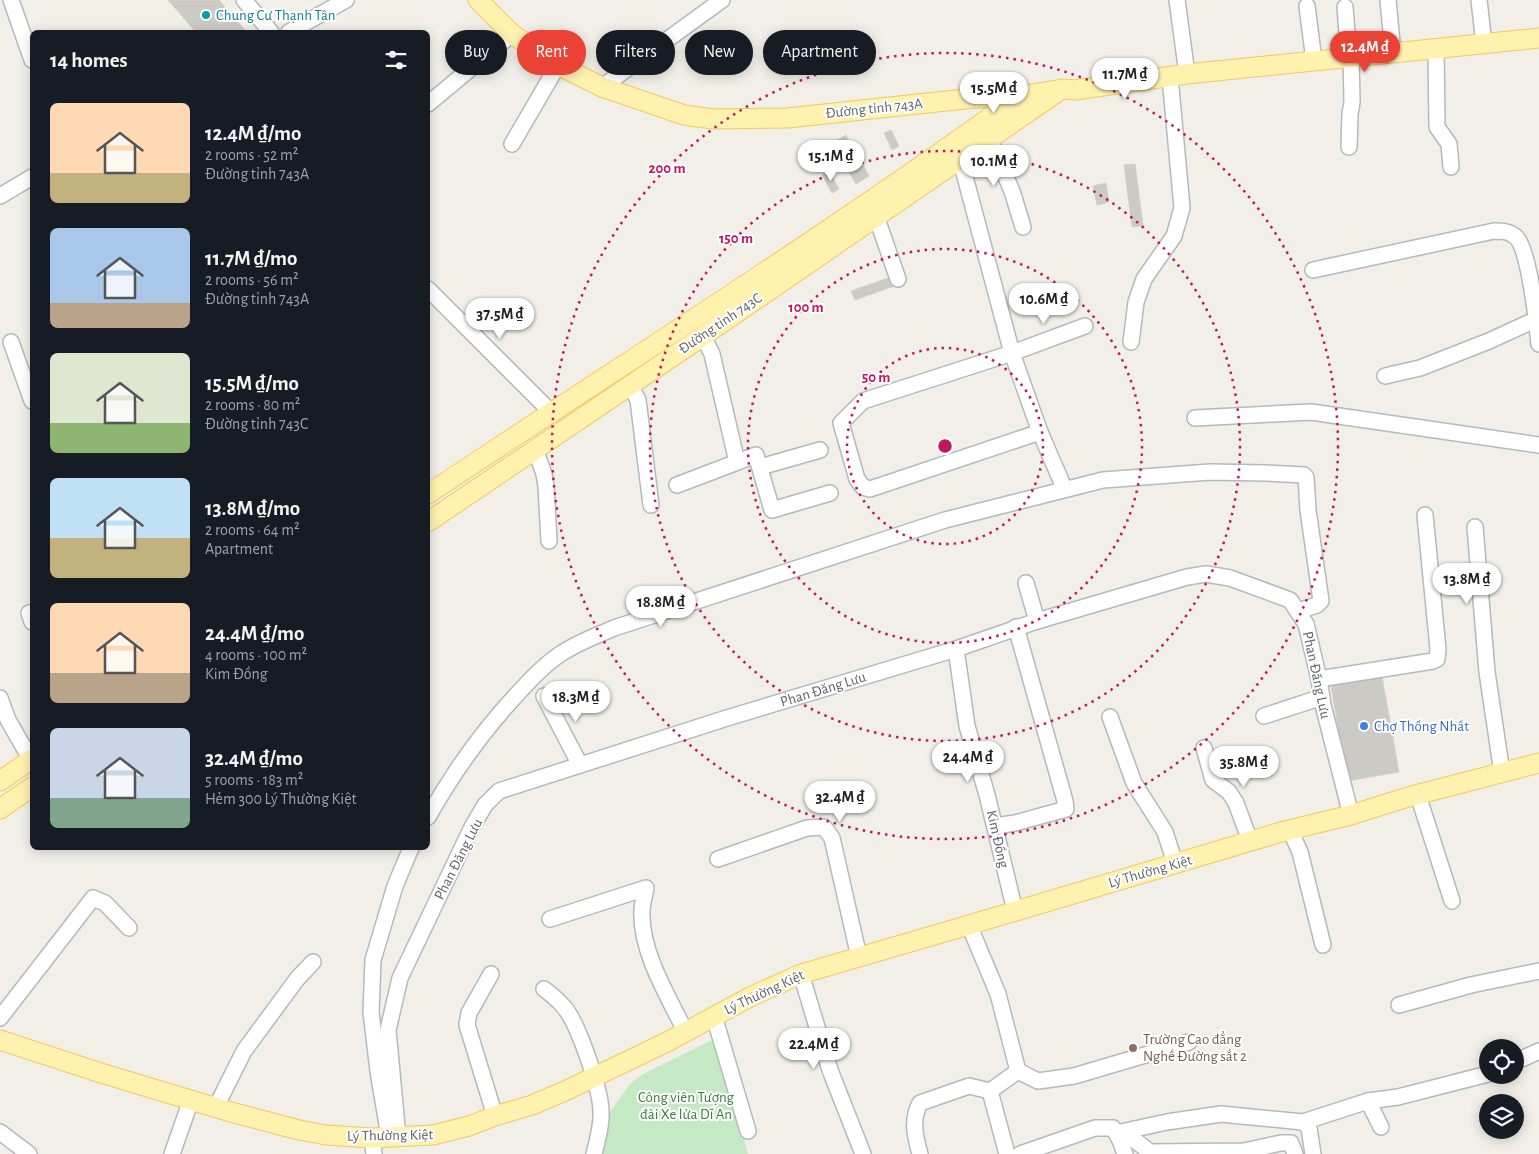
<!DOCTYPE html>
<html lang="en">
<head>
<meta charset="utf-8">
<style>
  body { margin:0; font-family:"Alegreya Sans",sans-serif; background:#20242c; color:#f1f3f6; height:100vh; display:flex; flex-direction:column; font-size:19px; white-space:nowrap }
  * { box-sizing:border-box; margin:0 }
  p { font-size:16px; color:#9ea1a6 }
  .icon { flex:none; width:28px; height:28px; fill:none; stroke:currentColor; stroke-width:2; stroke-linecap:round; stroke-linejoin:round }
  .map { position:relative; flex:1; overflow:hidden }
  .details { position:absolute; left:30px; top:30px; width:400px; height:820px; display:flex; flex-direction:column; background:#171b24; border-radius:8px; box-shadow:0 2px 12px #0003 }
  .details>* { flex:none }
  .top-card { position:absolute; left:445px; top:30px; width:475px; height:45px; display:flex; gap:10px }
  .tools { position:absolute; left:1479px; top:1039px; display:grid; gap:10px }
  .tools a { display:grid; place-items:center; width:45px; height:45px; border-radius:50%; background:#171b24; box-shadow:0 2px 12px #0003; font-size:25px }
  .price { position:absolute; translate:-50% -42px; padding:0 11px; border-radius:18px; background:#fff; color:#222; font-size:16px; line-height:32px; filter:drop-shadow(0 1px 2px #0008) }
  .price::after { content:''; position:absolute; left:50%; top:30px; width:15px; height:11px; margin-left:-8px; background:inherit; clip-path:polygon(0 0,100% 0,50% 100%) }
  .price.on { background:#ea4335; color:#fff }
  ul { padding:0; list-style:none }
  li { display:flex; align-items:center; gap:15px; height:125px; padding:0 20px }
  li span { display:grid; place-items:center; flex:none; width:140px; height:100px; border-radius:8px; color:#555 }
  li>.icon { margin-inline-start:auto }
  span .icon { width:60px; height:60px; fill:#fffc; stroke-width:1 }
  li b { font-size:21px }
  h2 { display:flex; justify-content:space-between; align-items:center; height:60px; padding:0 20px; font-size:21px }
  .pill { padding:0 18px; border-radius:22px; background:#171b24; box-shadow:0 2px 12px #0003; font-size:18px; line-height:45px }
  .pill.on { background:#ea4335; color:#fff }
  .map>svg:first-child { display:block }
  .green { fill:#c5e8c5 }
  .building { fill:#cccac5; stroke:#d6d1c6 }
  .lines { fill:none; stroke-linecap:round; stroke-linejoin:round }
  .minor-casing { stroke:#b5b8bc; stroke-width:18 }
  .major-casing { stroke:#f2c960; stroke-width:21 }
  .minor { stroke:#fff; stroke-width:15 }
  .major { stroke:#fff2af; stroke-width:19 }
  .ring { fill:none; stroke:#c2185b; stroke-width:2.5; stroke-dasharray:2.5 5 }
  .culture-dot { fill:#0f9aa8; stroke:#fff; stroke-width:2 }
  .shop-dot { fill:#3f7fe0; stroke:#fff; stroke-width:2 }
  .education-dot { fill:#8d6e63; stroke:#fff; stroke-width:2 }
  .labels { text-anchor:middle; stroke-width:4; stroke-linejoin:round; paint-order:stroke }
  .culture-label { font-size:15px; fill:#0d838f; stroke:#fff; text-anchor:start }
  .street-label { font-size:15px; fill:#5f6368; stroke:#fff }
  .shop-label { font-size:15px; fill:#366cbe; stroke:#fff; text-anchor:start }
  .education-label { font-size:15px; fill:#785e54; stroke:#fff; text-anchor:start }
  .park-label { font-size:15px; fill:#348238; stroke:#fff }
  .centre { fill:#c2185b; stroke:#fff; stroke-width:2.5 }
  .ring-label { font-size:15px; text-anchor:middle; font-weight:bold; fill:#c2185b; stroke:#fff; stroke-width:4; stroke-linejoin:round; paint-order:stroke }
</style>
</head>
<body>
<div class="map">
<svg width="1539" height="1154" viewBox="0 0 1539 1154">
  <rect width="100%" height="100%" fill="#f1efe8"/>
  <path class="green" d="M718,1037l30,117h-150l10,-39 22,-31 13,-10z"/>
  <g class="building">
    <path d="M168,0h51l26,30 -3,2h-46z"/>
    <path d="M891,130l8,16 -7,4 -8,-17z"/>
    <path d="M846,135l23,41 -13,8 -24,-41z"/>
    <path d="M1135,164l8,62 -11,1 -8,-62z"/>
    <path d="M829,172l10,17 -7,4 -10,-18z"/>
    <path d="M1106,183l3,19 -12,3 -4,-19z"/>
    <path d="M894,276l3,9 -42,15 -4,-9z"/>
    <path d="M1381,671l18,101 -52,9 -17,-101z"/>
  </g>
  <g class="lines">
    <g class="minor-casing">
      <g id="minor">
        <path d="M11,0l21,60"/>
        <path d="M244,0l27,32"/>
        <path d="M1177,0l10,74"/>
        <path d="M1388,0l5,53"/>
        <path d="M1479,0l5,44"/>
        <path d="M1307,6l7,55"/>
        <path d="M1345,7l4,51"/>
        <path d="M289,32l57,-32"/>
        <path d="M1436,49l1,78 12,17 2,23"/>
        <path d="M602,87l120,-87"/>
        <path d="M428,104l84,-70"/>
        <path d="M989,138l23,53 11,36"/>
        <path d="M512,144l46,-79"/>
        <path d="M1349,147l1,-33 2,-12 -1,-44"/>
        <path d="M960,158l52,195 28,79 22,51"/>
        <path d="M0,196l32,-19"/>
        <path d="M876,216l22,63"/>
        <path d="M1313,270l181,-39c8,0 15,0 22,6 13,12 21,87 23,107"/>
        <path d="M428,289l123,123"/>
        <path d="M703,336l9,18 25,108"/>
        <path d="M11,342l21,59"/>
        <path d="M1131,342l5,-40 8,-23 30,-43 8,-28 -12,-131"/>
        <path d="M1385,376l35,-8 69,-27 50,-23"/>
        <path d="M630,385l8,15 13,105"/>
        <path d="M1195,418l116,-6 228,33"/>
        <path d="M1040,432l-170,57 -7,-2 -6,-8 -16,-56 22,-22 149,-48 73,-27"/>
        <path d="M535,449l9,25 2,12 3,55"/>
        <path d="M760,467l60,-17"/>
        <path d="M677,485l79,-30 16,55 58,-17"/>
        <path d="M1475,527l12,145 15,101"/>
        <path d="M1026,583l11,38"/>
        <path d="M29,613l3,9"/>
        <path d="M956,649l11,77 20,69 28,116"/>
        <path d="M1319,679l114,-18 4,-2 1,-10 -13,-134"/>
        <path d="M544,696l36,69"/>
        <path d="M0,698l8,22 23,40"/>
        <path d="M1264,716l58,-19"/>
        <path d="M1110,717l24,66 31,49 10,31"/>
        <path d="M1204,748l9,32 16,12 7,11 14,38"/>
        <path d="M1418,795l34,106"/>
        <path d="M428,817c26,-46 56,-88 92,-126 12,-13 25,-27 39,-36 17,-12 37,-19 55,-27l331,-108 158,-40 107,-8 55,1 39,2 2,2 2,33 13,91 -4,4 -19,6"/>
        <path d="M995,826l20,-3 51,-14 -1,-8 -49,-174"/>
        <path d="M1290,830l10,22 23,93"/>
        <path d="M718,859l89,-31 17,-1 8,11 27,119"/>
        <path d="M550,919l96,-31c-1,7 -4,15 -4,23 -2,40 26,85 43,120"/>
        <path d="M969,925l29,69 20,77 -28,20 17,63"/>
        <path d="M491,974l-22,39 -2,12 28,91"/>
        <path d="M801,974l29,96 33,84"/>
        <path d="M544,989c7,5 14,11 20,18 14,16 37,83 37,105 1,14 -4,29 -7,42"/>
        <path d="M1399,1005l72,-20 68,-14"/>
        <path d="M714,1016l34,115"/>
        <path d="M0,1018l93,-120 12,5 24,25"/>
        <path d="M1515,1062l24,-11"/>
        <path d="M1018,1071l20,10 36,-5 115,-34"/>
        <path d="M216,1107l28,-56 53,-72 16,-17"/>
        <path d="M1303,1122l65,-21"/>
        <path d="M1381,1127l-13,-26 30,-4 90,-23"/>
        <path d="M388,1131l-10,-60 -7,-59 2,-52 22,-74 16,-38"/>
        <path d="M0,1132l29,22"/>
        <path d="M1116,1133l51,-11 54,-8 82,8 6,6 4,26"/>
        <path d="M398,1137l-10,-107 12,-52 72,-151 13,-22 14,-14 228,-73 229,-69 81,-28 150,-44 19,-3 24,4 60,22 16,24 13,55 4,26 28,110"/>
        <path d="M372,1138l2,16"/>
        <path d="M1120,1140l12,-2 18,14 94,-1 37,-8h10l4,11"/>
        <path d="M172,1154l19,-54"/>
        <path d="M920,1154c-5,-18 -9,-34 0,-51l49,-17 21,5"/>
        <path d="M1020,1154l75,-26h18l7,12 5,14"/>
      </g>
    </g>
    <g class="major-casing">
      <g id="major">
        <path d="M478,0l34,34 46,31 44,22 82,28 29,4 74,-1 178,-19 68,-5 29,-5 13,1 112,-16 352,-36"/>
        <path d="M428,494c198,-132 400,-259 593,-399"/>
        <path d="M428,522l275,-186 353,-243"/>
        <path d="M0,781l32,-22"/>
        <path d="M0,809l32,-22"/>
        <path d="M0,1040l101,33 126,38 72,19 27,5 46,3 61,-3 36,-9 26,-10 37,-11 33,-14 104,-50 81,-44 51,-23 168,-49 312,-93 70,-17 57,-18 131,-34"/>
      </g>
    </g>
    <use href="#minor" class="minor"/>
    <use href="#major" class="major"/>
  </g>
  <g class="ring">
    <circle cx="945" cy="446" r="98"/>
    <circle cx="945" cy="446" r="197"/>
    <circle cx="945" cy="446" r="295"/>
    <circle cx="945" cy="446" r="393"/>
  </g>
  <circle class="culture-dot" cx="206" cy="15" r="5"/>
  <circle class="shop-dot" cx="1364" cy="726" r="5"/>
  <circle class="education-dot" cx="1133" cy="1048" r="5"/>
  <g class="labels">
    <g class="culture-label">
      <text x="216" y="20">Chung Cư Thạnh Tân</text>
    </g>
    <g class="street-label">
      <text transform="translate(874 108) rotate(-6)" y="5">Đường tỉnh 743A</text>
      <text transform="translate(720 323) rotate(-34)" y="5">Đường tỉnh 743C</text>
      <text transform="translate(1317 675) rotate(78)" y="5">Phan Đăng Lưu</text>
      <text transform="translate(823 689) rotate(-17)" y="5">Phan Đăng Lưu</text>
      <text transform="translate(998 839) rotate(77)" y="5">Kim Đồng</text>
      <text transform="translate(458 859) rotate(-63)" y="5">Phan Đăng Lưu</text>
      <text transform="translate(1150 871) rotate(-16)" y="5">Lý Thường Kiệt</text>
      <text transform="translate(764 992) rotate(-25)" y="5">Lý Thường Kiệt</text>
      <text transform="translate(390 1135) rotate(-1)" y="5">Lý Thường Kiệt</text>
    </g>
    <g class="shop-label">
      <text x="1374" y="731">Chợ Thống Nhất</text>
    </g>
    <g class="education-label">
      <text x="1143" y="1044">Trường Cao đẳng<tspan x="1143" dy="17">Nghề Đường sắt 2</tspan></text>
    </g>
    <g class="park-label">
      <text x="686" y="1102">Công viên Tượng<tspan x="686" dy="17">đài Xe lửa Dĩ An</tspan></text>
    </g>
  </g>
  <circle cx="945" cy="446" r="8" class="centre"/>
  <g class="ring-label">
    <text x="667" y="173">200 m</text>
    <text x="736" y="243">150 m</text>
    <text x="806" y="312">100 m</text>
    <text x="876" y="382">50 m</text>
  </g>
</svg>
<div class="tools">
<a><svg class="icon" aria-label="locate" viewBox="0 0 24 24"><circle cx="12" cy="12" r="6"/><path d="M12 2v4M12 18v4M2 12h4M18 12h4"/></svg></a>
<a><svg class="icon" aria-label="layers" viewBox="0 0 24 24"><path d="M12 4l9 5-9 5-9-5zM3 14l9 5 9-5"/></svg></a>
</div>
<b class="price on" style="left:1365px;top:73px">12.4M ₫</b>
<b class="price" style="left:1125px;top:100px">11.7M ₫</b>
<b class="price" style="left:994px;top:114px">15.5M ₫</b>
<b class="price" style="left:831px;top:182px">15.1M ₫</b>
<b class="price" style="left:994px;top:187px">10.1M ₫</b>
<b class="price" style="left:1044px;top:325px">10.6M ₫</b>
<b class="price" style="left:500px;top:340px">37.5M ₫</b>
<b class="price" style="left:1467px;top:605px">13.8M ₫</b>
<b class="price" style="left:661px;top:628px">18.8M ₫</b>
<b class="price" style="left:576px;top:723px">18.3M ₫</b>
<b class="price" style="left:968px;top:783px">24.4M ₫</b>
<b class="price" style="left:1244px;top:788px">35.8M ₫</b>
<b class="price" style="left:840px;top:823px">32.4M ₫</b>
<b class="price" style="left:814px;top:1070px">22.4M ₫</b>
<div class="top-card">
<a class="pill">Buy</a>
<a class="pill on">Rent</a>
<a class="pill">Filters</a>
<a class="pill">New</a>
<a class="pill">Apartment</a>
</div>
<section class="details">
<h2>14 homes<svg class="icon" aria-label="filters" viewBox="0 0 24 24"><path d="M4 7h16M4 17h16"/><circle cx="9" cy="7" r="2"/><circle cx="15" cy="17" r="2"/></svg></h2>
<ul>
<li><span style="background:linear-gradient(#ffd9b3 70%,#c2b280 0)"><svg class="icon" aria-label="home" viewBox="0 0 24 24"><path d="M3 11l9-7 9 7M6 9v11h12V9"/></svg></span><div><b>12.4M ₫/mo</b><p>2 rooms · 52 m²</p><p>Đường tỉnh 743A</p></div></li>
<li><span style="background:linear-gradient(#a9c7e8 75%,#b9a48a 0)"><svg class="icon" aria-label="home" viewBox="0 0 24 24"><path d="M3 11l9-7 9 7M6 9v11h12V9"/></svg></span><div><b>11.7M ₫/mo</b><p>2 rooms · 56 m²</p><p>Đường tỉnh 743A</p></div></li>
<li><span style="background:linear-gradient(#dfe7d0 70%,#8fb573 0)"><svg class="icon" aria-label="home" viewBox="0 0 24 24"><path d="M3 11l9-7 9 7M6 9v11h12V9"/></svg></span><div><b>15.5M ₫/mo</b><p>2 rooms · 80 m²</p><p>Đường tỉnh 743C</p></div></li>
<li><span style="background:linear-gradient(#bfe0f5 60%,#c2b280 0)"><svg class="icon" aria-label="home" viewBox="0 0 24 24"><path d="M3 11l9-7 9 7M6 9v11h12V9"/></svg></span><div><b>13.8M ₫/mo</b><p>2 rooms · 64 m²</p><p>Apartment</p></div></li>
<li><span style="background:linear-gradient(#ffd9b3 70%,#b9a48a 0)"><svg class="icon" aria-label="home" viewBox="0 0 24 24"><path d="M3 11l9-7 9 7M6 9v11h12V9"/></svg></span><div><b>24.4M ₫/mo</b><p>4 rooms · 100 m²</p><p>Kim Đồng</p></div></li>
<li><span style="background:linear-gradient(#c9d6e8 70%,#7fa58c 0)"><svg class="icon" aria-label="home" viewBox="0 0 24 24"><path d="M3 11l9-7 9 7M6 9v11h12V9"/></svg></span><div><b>32.4M ₫/mo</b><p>5 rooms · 183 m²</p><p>Hẻm 300 Lý Thường Kiệt</p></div></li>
</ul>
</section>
</div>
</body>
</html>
